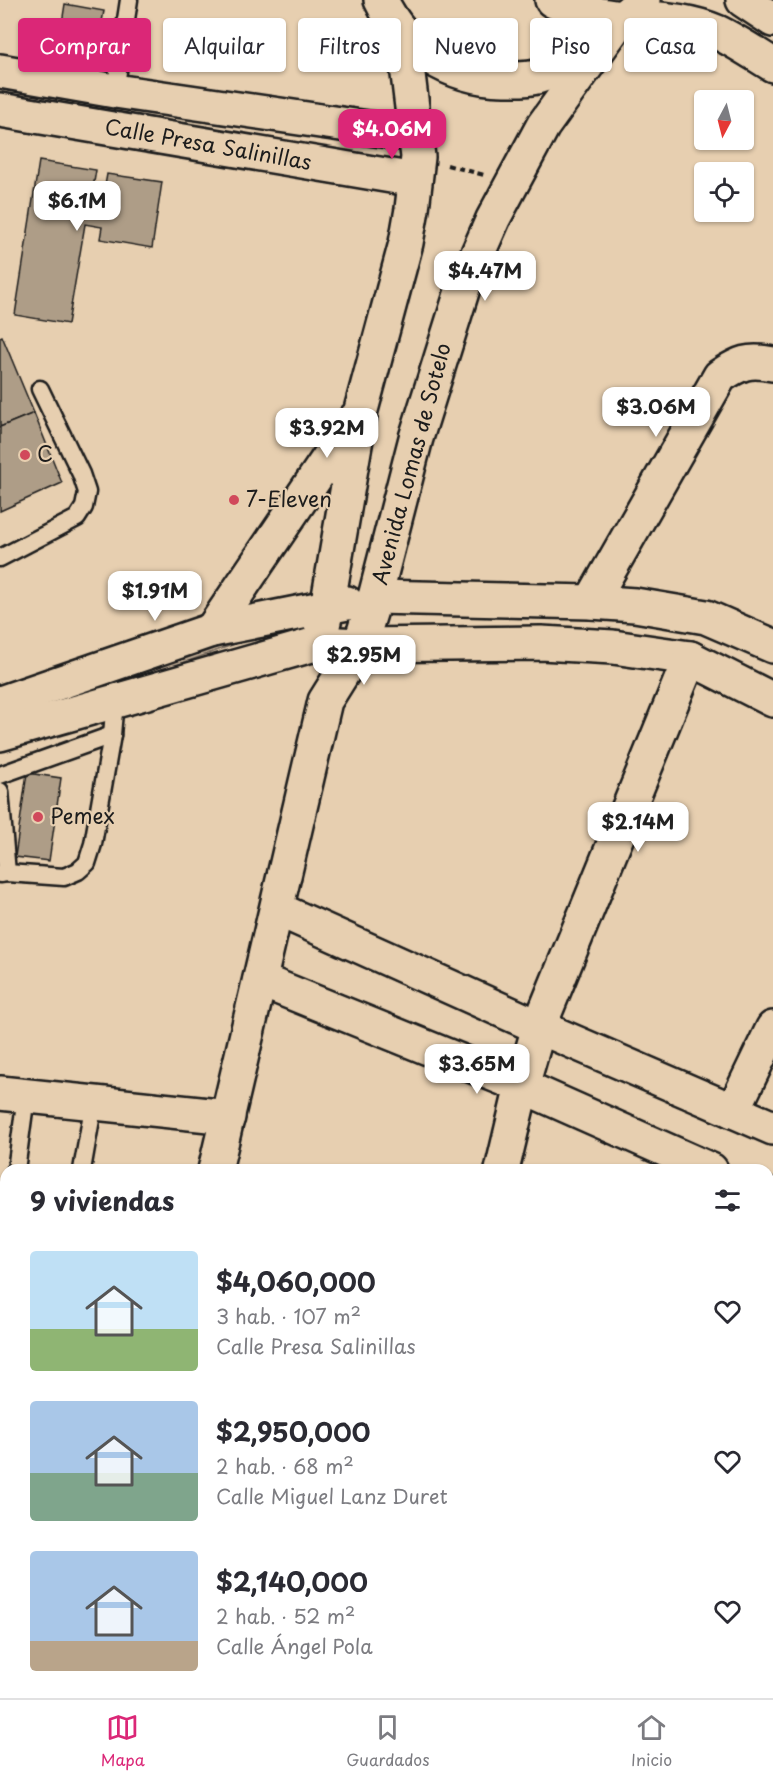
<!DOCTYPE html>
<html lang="es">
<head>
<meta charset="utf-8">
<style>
  body { margin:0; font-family:"Playpen Sans",sans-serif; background:#f7f7f7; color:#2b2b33; height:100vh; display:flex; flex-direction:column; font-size:22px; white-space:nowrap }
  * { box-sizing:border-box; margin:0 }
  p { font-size:20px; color:#7c7c81 }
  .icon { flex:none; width:33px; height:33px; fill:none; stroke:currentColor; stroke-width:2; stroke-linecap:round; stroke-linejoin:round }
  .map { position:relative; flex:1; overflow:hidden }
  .panel { position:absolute; left:0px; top:1164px; width:774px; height:534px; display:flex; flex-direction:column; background:#fff; border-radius:18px 18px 0 0; box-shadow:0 2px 4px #0004 }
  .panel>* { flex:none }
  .hud { position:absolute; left:18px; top:18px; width:738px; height:54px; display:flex; gap:12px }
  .needle { width:39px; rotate:187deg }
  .tools { position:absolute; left:694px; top:90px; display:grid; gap:12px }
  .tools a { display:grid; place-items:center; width:60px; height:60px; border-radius:6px; background:#fff; box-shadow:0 2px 4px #0004; font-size:30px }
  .price { position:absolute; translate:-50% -51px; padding:0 14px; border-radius:12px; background:#fff; color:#222; font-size:20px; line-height:39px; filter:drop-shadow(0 2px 3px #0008) }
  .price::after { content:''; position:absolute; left:50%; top:36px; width:18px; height:14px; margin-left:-9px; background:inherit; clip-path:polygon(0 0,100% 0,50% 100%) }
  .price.current { background:#db2777; color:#fff }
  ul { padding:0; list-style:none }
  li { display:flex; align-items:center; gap:18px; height:150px; padding:0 30px }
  li span { display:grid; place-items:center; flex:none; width:168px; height:120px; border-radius:6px; color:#555 }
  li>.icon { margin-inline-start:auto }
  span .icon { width:72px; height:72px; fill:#fffc; stroke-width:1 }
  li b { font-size:26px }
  h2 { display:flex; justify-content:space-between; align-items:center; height:72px; padding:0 30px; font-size:26px }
  .tag { padding:0 21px; border-radius:6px; background:#fff; box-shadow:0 2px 4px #0004; font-size:21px; line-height:54px }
  .tag.current { background:#db2777; color:#fff }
  .dock { display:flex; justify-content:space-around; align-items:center; height:84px; border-top:2px solid #e1e1e2; background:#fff; font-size:16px; color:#7c7c81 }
  .dock a { display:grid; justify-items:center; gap:3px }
  .dock .current { color:#db2777 }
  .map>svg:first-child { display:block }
  .green { fill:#c6b198; stroke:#71665a; stroke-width:1.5 }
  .building { fill:#ae9d87; stroke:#1c1c1c; stroke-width:1.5 }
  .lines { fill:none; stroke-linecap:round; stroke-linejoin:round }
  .service-casing { stroke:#1c1c1c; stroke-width:21 }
  .minor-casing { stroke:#1c1c1c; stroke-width:38 }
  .secondary-casing { stroke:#1c1c1c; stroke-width:38 }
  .trunk-casing { stroke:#1c1c1c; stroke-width:38 }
  .motorway-casing { stroke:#1c1c1c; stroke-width:38 }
  .path { stroke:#1c1c1c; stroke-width:4; stroke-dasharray:6 4.5; stroke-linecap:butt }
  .service { stroke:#e7cfb0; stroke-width:16 }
  .minor { stroke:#e7cfb0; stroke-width:33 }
  .secondary { stroke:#e7cfb0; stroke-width:33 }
  .trunk { stroke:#e7cfb0; stroke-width:33 }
  .motorway { stroke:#e7cfb0; stroke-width:33 }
  .poi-dot { fill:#d1495b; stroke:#e7cfb0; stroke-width:2 }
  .labels { text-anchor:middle; stroke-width:4.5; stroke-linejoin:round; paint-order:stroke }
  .street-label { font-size:21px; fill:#1c1c1c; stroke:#e7cfb0 }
  .poi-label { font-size:21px; fill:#1c1c1c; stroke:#e7cfb0; text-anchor:start }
</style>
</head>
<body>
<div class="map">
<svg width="773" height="1698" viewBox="0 0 773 1698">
  <rect width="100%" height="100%" fill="#e7cfb0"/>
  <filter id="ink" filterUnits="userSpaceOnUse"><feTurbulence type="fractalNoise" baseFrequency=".0167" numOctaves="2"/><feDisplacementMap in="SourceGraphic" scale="12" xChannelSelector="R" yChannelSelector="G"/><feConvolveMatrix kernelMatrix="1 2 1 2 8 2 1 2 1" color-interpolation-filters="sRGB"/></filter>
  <g filter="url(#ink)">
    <path class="green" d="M228,634l10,9 -238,86v-19z"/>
    <g class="building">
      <path d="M65,4l39,7 -6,31 -38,-6z"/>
      <path d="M39,161l57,9 -6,36 11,2 6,-34 55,8 -10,66 -52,-9 2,-12 -17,-3 -17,100 -53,-9z"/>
      <path d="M2,336l32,77 -34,14v-90z"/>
      <path d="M34,413l28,70 -62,28v-84z"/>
      <path d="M27,773l34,5 -12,83 -34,-4z"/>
    </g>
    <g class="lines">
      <g class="service-casing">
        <g id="service">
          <path d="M115,91l14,-91"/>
          <path d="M0,558l77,-40 7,-11 3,-15 -6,-18 -41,-85"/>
          <path d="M0,775l112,-40"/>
          <path d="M0,791l7,82"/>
          <path d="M0,874l7,-1 57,4 14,-6 9,-8 6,-19 19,-109 3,-35"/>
          <path d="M16,1170l10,-74"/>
          <path d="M82,1170l12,-68"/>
          <path d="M0,1279l6,-41"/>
          <path d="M0,1383h6"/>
        </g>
      </g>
      <g class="minor-casing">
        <g id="minor">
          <path d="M0,71l115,20 301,44"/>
          <path d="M0,110l415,70"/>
          <path d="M375,597l216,5 44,3 71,12 67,29"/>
          <path d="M591,602l129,-226c20,-13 28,-17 53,-12"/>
          <path d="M277,909l262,118 234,101"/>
          <path d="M260,980l262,106 189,84"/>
          <path d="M0,1093l228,24"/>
          <path d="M733,1111l40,-83"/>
          <path d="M215,1170l110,-469 35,-56 181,-2 72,4 77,11 83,42"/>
          <path d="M502,1170l20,-84 17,-59 151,-369"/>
          <path d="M768,1195l5,2"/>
          <path d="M768,1547l5,2"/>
          <path d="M94,1698l1,-6"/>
          <path d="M379,1698l2,-6"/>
          <path d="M660,1698l1,-6"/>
        </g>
      </g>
      <g class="secondary-casing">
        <g id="secondary">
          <path d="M381,0c23,49 69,78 123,79 13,0 29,1 41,-5 32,-15 71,-50 98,-74"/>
          <path d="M621,18c31,-1 67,2 96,14 19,9 38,22 56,33"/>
          <path d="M212,630l143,-211"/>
          <path d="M319,643l8,-35 34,-198 45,-167 6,-34 6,-52 -11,-91 -7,-35"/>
          <path d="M0,703l212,-73 135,-27"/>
          <path d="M0,734l319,-91 41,2 15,-48 41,-159 48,-153 29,-66 50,-93 78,-108"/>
        </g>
      </g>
      <g class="trunk-casing">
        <path id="trunk" d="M743,0l30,20"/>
      </g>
      <g class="motorway-casing">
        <path id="motorway" d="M552,0l23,11 46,7"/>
      </g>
      <path class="path" d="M447,165l37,10"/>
      <use href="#service" class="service"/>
      <use href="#minor" class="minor"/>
      <use href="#secondary" class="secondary"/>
      <use href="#trunk" class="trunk"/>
      <use href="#motorway" class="motorway"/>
    </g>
  </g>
  <g class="poi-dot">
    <circle cx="25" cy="455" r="6"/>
    <circle cx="234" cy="500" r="6"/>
    <circle cx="38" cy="817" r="6"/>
  </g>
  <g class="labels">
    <g class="street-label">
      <text transform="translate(208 145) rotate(10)" y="7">Calle Presa Salinillas</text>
      <text transform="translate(412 464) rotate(-75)" y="7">Avenida Lomas de Sotelo</text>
    </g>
    <g class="poi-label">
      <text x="37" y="462">C</text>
      <text x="246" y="507">7-Eleven</text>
      <text x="50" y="824">Pemex</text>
    </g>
  </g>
</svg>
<div class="tools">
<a><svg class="needle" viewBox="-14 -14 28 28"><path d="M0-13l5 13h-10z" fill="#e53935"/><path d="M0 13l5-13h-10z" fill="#7c7c81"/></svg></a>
<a><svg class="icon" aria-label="locate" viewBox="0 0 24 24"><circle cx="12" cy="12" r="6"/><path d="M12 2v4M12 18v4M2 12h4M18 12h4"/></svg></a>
</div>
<b class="price current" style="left:392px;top:160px">$4.06M</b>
<b class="price" style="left:77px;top:232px">$6.1M</b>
<b class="price" style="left:485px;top:302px">$4.47M</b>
<b class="price" style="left:656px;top:438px">$3.06M</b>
<b class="price" style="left:327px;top:459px">$3.92M</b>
<b class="price" style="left:155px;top:622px">$1.91M</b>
<b class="price" style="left:364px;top:686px">$2.95M</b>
<b class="price" style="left:638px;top:853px">$2.14M</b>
<b class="price" style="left:477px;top:1095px">$3.65M</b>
<div class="hud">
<a class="tag current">Comprar</a>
<a class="tag">Alquilar</a>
<a class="tag">Filtros</a>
<a class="tag">Nuevo</a>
<a class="tag">Piso</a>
<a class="tag">Casa</a>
</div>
<section class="panel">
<h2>9 viviendas<svg class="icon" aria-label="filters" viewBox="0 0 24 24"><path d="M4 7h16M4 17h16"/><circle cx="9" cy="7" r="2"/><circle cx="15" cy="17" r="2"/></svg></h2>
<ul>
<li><span style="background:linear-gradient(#bfe0f5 65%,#8fb573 0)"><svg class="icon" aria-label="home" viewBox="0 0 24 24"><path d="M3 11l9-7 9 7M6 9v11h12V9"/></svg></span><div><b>$4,060,000</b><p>3 hab. · 107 m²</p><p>Calle Presa Salinillas</p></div><svg class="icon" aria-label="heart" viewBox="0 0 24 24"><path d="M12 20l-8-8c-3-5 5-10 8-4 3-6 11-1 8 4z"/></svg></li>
<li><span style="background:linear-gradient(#a9c7e8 60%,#7fa58c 0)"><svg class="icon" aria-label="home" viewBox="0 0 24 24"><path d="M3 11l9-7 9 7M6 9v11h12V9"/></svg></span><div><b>$2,950,000</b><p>2 hab. · 68 m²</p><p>Calle Miguel Lanz Duret</p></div><svg class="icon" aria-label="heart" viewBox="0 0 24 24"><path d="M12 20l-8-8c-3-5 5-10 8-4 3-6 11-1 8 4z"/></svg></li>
<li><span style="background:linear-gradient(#a9c7e8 75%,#b9a48a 0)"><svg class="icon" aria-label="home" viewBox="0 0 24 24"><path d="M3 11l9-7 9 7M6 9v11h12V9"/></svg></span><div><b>$2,140,000</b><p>2 hab. · 52 m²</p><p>Calle Ángel Pola</p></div><svg class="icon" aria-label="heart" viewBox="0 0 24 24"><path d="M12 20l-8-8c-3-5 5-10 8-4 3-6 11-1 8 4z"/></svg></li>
</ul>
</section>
</div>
<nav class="dock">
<a class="current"><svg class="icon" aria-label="map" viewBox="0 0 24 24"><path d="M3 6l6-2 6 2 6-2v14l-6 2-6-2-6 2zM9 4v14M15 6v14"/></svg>Mapa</a>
<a><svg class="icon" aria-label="saved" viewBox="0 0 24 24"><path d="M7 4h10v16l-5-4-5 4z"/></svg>Guardados</a>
<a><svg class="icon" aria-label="home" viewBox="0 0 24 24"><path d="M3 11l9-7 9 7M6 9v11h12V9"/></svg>Inicio</a>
</nav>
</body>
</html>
